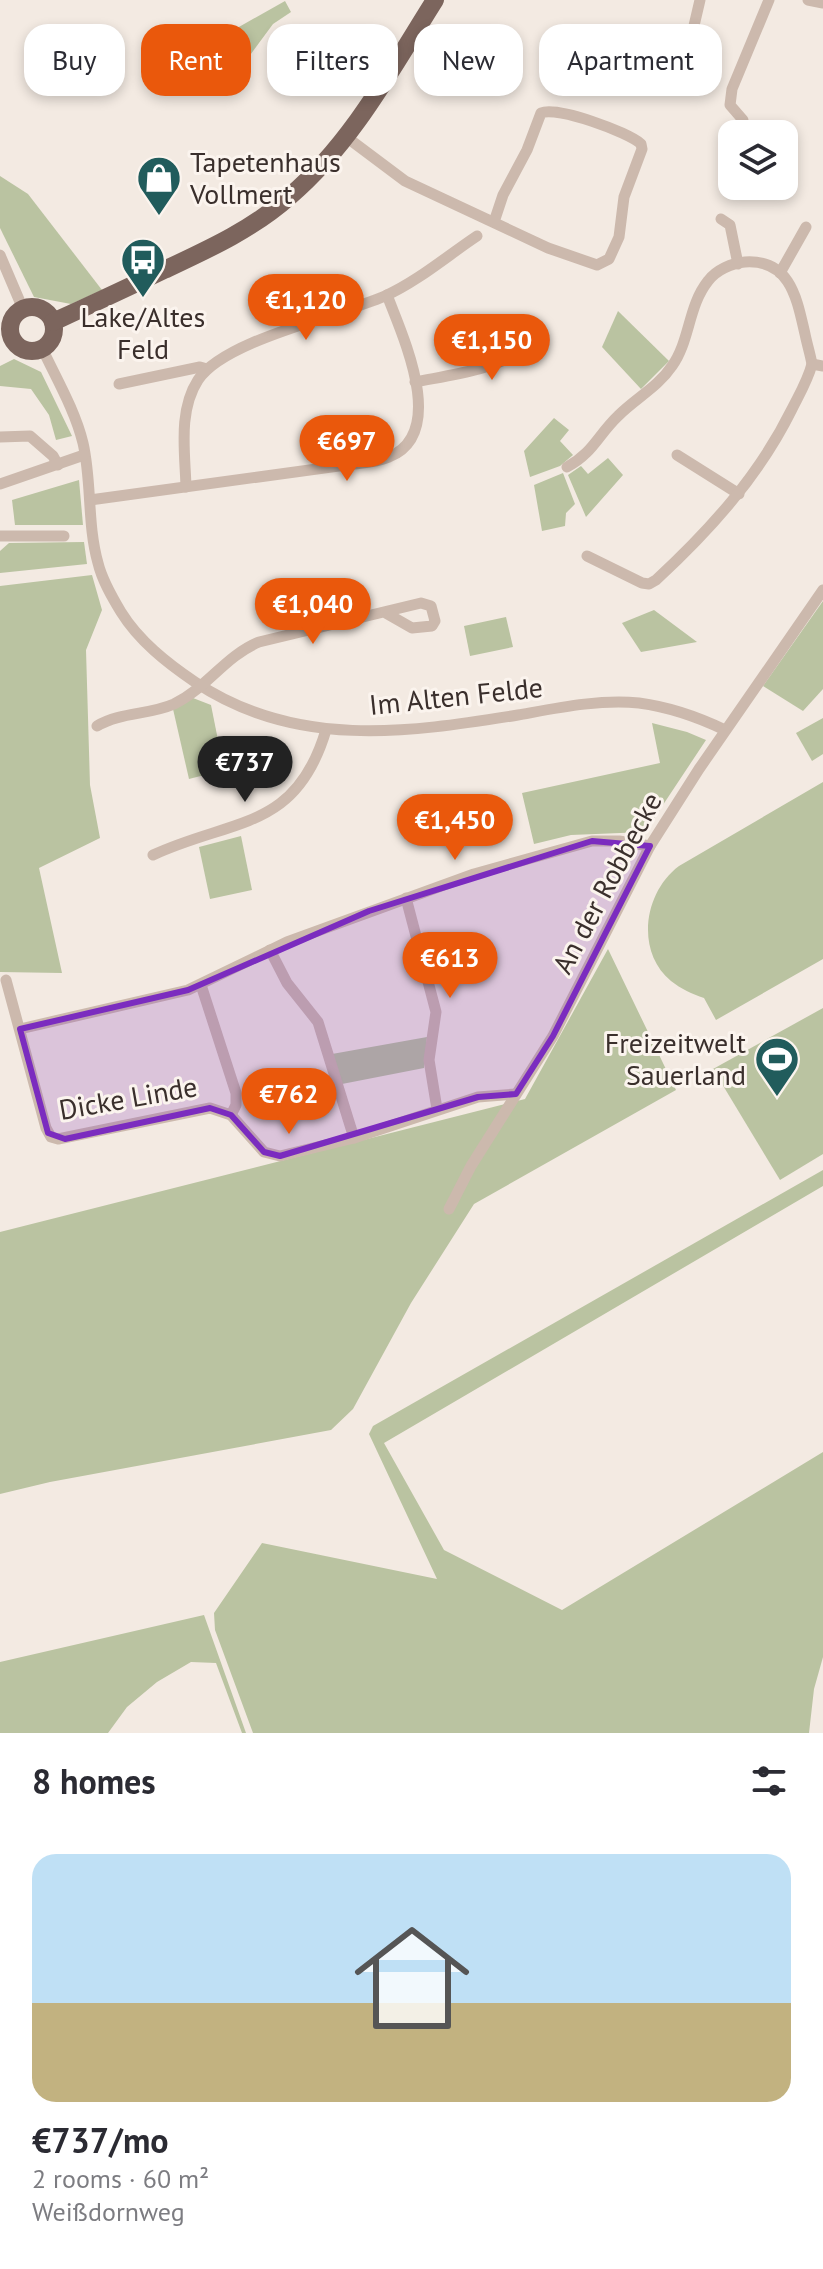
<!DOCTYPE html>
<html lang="en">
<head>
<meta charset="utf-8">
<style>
  body { margin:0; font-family:"PT Sans",sans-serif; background:#f7f7f7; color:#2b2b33; height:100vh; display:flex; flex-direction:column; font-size:30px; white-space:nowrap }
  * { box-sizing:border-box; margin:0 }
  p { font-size:26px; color:#7c7c81 }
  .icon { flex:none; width:44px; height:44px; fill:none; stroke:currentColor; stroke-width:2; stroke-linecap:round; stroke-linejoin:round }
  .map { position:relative; height:1733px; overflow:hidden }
  .sheet { display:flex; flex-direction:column; background:#fff; flex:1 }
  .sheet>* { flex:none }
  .hud { position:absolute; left:24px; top:24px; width:776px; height:72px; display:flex; gap:16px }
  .fabs { position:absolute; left:718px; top:120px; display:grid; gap:16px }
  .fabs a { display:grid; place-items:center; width:80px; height:80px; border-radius:16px; background:#fff; box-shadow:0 4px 12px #0003; font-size:40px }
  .price { position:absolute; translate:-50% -68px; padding:0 18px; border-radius:28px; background:#ea580c; color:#fff; font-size:26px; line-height:52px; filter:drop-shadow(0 2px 4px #0008) }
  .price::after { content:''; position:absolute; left:50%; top:48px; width:24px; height:18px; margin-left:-12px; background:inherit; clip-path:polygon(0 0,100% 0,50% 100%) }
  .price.selected { background:#222; color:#fff }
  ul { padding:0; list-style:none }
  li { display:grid; align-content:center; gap:16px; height:424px; padding:0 32px }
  li span { display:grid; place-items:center; height:248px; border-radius:24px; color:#555 }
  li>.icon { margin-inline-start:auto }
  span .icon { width:144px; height:144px; fill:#fffc; stroke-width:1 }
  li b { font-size:34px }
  h2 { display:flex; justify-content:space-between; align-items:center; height:96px; padding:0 32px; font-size:34px }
  .pill { padding:0 28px; border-radius:24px; background:#fff; box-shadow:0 4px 12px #0003; font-size:28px; line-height:72px }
  .pill.selected { background:#ea580c; color:#fff }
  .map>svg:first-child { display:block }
  .green { fill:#bac3a1 }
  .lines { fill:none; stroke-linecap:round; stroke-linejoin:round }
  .minor { stroke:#ccb9ad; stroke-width:11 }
  .primary { stroke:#7c655d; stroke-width:18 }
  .marked { fill:#7b2cbf; fill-opacity:0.2; stroke:#7b2cbf; stroke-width:6; stroke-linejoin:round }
  .labels { text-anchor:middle; stroke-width:6; stroke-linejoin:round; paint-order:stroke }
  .poi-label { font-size:28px; fill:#3a2f2c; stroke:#fbf4ee; text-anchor:start }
  .street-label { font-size:28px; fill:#3a2f2c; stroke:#fbf4ee }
</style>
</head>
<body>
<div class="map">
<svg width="823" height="1733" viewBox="0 0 823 1733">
  <rect width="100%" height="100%" fill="#f3eae2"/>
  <g class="green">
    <path d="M285,1l6,11 -18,12 -25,34 -21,-14 -4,-8z"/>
    <path d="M0,176l28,18 74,96 -31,14 -37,-7 -34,-69z"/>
    <path d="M618,311l51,50 -28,28 -39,-42z"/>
    <path d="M14,359l27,13 31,64 -16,4 -7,-25 -18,-26 -31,-3v-20z"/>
    <path d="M554,418l15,12 -9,11 13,14 -13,11 -30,11 -6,-26z"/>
    <path d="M608,458l15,17 -37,42 -18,-42 13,-9 7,8z"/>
    <path d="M563,473l12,31 -9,9 -1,13 -23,5 -8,-46z"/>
    <path d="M79,480l4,45h-68l-3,-25z"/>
    <path d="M84,542l3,22 -87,9v-22l9,-8z"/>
    <path d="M92,575l10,35 -16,40 4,135 10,53 -61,30 23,105 -62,-1v-386z"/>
    <path d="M823,601v88l-20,22 -40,-25z"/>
    <path d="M654,610l43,32 -56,10 -19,-29z"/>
    <path d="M506,617l7,30 -43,9 -6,-30z"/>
    <path d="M193,698l18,7 13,65 -35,9 -16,-70z"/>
    <path d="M823,718v36l-11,7 -16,-28z"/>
    <path d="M652,723l35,9 19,8 -61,92 -74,3 -37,9 -12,-51 138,-30z"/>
    <path d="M823,782v177l-107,61 -12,-22c-12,-4 -23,-9 -33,-17 -36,-30 -27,-89 8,-115z"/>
    <path d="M241,836l11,54 -42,9 -11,-52z"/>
    <path d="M608,949l68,141 -202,114 -63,99 -58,106 -22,21 -281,52 -50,12v-262l525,-133z"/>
    <path d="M823,1008v146l-43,26 -67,-111z"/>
    <path d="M427,1037l-3,31 -82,16 -10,-30z"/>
    <path d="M823,1170v16l-439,257 60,107 118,60 261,-158v205l-9,32 -5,44h-556l-38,-103 -1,-17 48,-70 175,36 -68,-145 4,-8z"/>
    <path d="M204,1615l42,118h-4l-26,-70 -25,-1 -34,20 -30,25 -19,26h-108v-71z"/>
  </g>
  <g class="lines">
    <g class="minor">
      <path d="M808,0l15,3"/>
      <path d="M693,30l7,-30"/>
      <path d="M743,120l-13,-15 2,-16 37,-89"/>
      <path d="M345,136l60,45 143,67 49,17 12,-6 10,-22 5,-40 18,-48 -1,-5c-13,-12 -84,-38 -100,-31l-14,37 -24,45 -9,27"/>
      <path d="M721,219l9,6 8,39"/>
      <path d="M0,255l23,54"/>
      <path d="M780,273l26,-46"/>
      <path d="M42,348c14,30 33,62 41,95 9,39 4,81 15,120 4,17 14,34 23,49 18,29 46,51 74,70 100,67 212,51 323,33 39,-7 81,-16 121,-12 30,4 59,14 86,27"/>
      <path d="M415,382c29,-6 81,-12 104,-31 6,-5 10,-14 14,-21"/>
      <path d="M119,384l81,-17 7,2"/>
      <path d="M0,437l30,-1 23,20 5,9"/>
      <path d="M677,455l62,39"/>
      <path d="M567,467c26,-14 31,-32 51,-51 18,-18 40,-29 54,-50 18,-25 16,-60 36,-85 8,-11 24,-18 37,-19 46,-3 52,38 60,72 2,10 5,19 7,30"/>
      <path d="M0,484l84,-29"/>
      <path d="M186,487c-1,-35 -8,-76 12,-107 26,-40 141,-64 187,-84 33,-15 62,-40 92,-60"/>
      <path d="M90,500l256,-35c14,-2 30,-2 43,-8 59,-24 14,-120 -2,-162"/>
      <path d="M0,536h64"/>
      <path d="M587,556l55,27 7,1 7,-4c54,-50 103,-104 136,-171 7,-14 16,-29 20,-45l11,2"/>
      <path d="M97,726c24,-14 52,-11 77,-22 33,-16 51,-48 85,-62l162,-39 10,3 4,15 -3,5 -20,2 -28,-16"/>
      <path d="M153,855c80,-37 143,-24 173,-125"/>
      <path d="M406,898l30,114 -7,48 8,49"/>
      <path d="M270,950l17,33 31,39 36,116"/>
      <path d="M6,980l40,148 5,9 7,2 152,-31 21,7 33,37 16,4 74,-18 124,-41 38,-3"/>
      <path d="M201,985l35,108v12l-5,10"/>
      <path d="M20,1029l168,-39 99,-48 187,-68 118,-33h27l31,5"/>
      <path d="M449,1209l22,-43 82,-130 97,-190 49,-77 124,-179"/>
    </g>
    <g class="primary">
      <circle cx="32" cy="329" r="22"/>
      <path d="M53,322c37,-17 74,-34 111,-52 45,-21 89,-41 126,-74 62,-53 102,-128 145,-196"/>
    </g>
  </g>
  <path class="marked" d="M592,841l58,5 -97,190 -37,58 -38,3 -198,59 -16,-4 -33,-37 -21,-7 -145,31 -17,-6 -28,-104 168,-39 181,-79z"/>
  <defs>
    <g id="shop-pin" transform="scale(2.3)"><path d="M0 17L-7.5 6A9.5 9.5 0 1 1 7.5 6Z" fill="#215c5c" stroke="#fbf4ee"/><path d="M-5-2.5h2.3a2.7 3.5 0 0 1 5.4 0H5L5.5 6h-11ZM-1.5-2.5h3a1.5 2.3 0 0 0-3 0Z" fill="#fff"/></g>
    <g id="bus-pin" transform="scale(2.3)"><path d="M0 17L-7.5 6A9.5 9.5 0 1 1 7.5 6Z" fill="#215c5c" stroke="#fbf4ee"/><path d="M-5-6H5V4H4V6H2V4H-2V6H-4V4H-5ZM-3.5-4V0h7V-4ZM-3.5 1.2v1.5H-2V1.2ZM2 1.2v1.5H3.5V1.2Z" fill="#fff"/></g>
    <g id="stadium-pin" transform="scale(2.3)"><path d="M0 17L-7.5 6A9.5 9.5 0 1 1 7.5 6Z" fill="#215c5c" stroke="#fbf4ee"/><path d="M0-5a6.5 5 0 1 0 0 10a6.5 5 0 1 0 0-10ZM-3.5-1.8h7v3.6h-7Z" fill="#fff"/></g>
  </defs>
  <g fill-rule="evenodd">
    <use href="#shop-pin" x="159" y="178"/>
    <use href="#bus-pin" x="143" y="260"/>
    <use href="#stadium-pin" x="777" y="1059"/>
  </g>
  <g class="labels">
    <g class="poi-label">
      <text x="190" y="172">Tapetenhaus<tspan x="190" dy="32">Vollmert</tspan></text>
      <text x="143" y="327" text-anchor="middle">Lake/Altes<tspan x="143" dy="32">Feld</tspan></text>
      <text x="746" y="1053" text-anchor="end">Freizeitwelt<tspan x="746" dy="32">Sauerland</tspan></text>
    </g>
    <g class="street-label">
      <text transform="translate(456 696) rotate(-6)" y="10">Im Alten Felde</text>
      <text transform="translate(607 883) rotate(-62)" y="10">An der Robbecke</text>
      <text transform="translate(128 1098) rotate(-10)" y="10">Dicke Linde</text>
    </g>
  </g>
</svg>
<div class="fabs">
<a><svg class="icon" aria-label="layers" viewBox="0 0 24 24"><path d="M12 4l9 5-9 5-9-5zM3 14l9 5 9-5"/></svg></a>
</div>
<b class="price" style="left:306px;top:342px">€1,120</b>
<b class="price" style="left:492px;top:382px">€1,150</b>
<b class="price" style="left:347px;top:483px">€697</b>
<b class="price" style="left:313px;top:646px">€1,040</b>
<b class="price selected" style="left:245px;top:804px">€737</b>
<b class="price" style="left:455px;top:862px">€1,450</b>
<b class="price" style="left:450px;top:1000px">€613</b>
<b class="price" style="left:289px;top:1136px">€762</b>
<div class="hud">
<a class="pill">Buy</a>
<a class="pill selected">Rent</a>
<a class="pill">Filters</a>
<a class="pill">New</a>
<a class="pill">Apartment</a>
</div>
</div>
<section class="sheet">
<h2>8 homes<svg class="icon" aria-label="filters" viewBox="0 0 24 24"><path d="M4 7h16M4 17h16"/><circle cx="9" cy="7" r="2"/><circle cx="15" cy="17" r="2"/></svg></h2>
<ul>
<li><span style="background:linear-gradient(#bfe0f5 60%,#c2b280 0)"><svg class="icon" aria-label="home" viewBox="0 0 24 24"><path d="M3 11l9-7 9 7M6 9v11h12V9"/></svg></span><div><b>€737/mo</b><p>2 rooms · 60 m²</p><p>Weißdornweg</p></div></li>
</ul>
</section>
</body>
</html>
